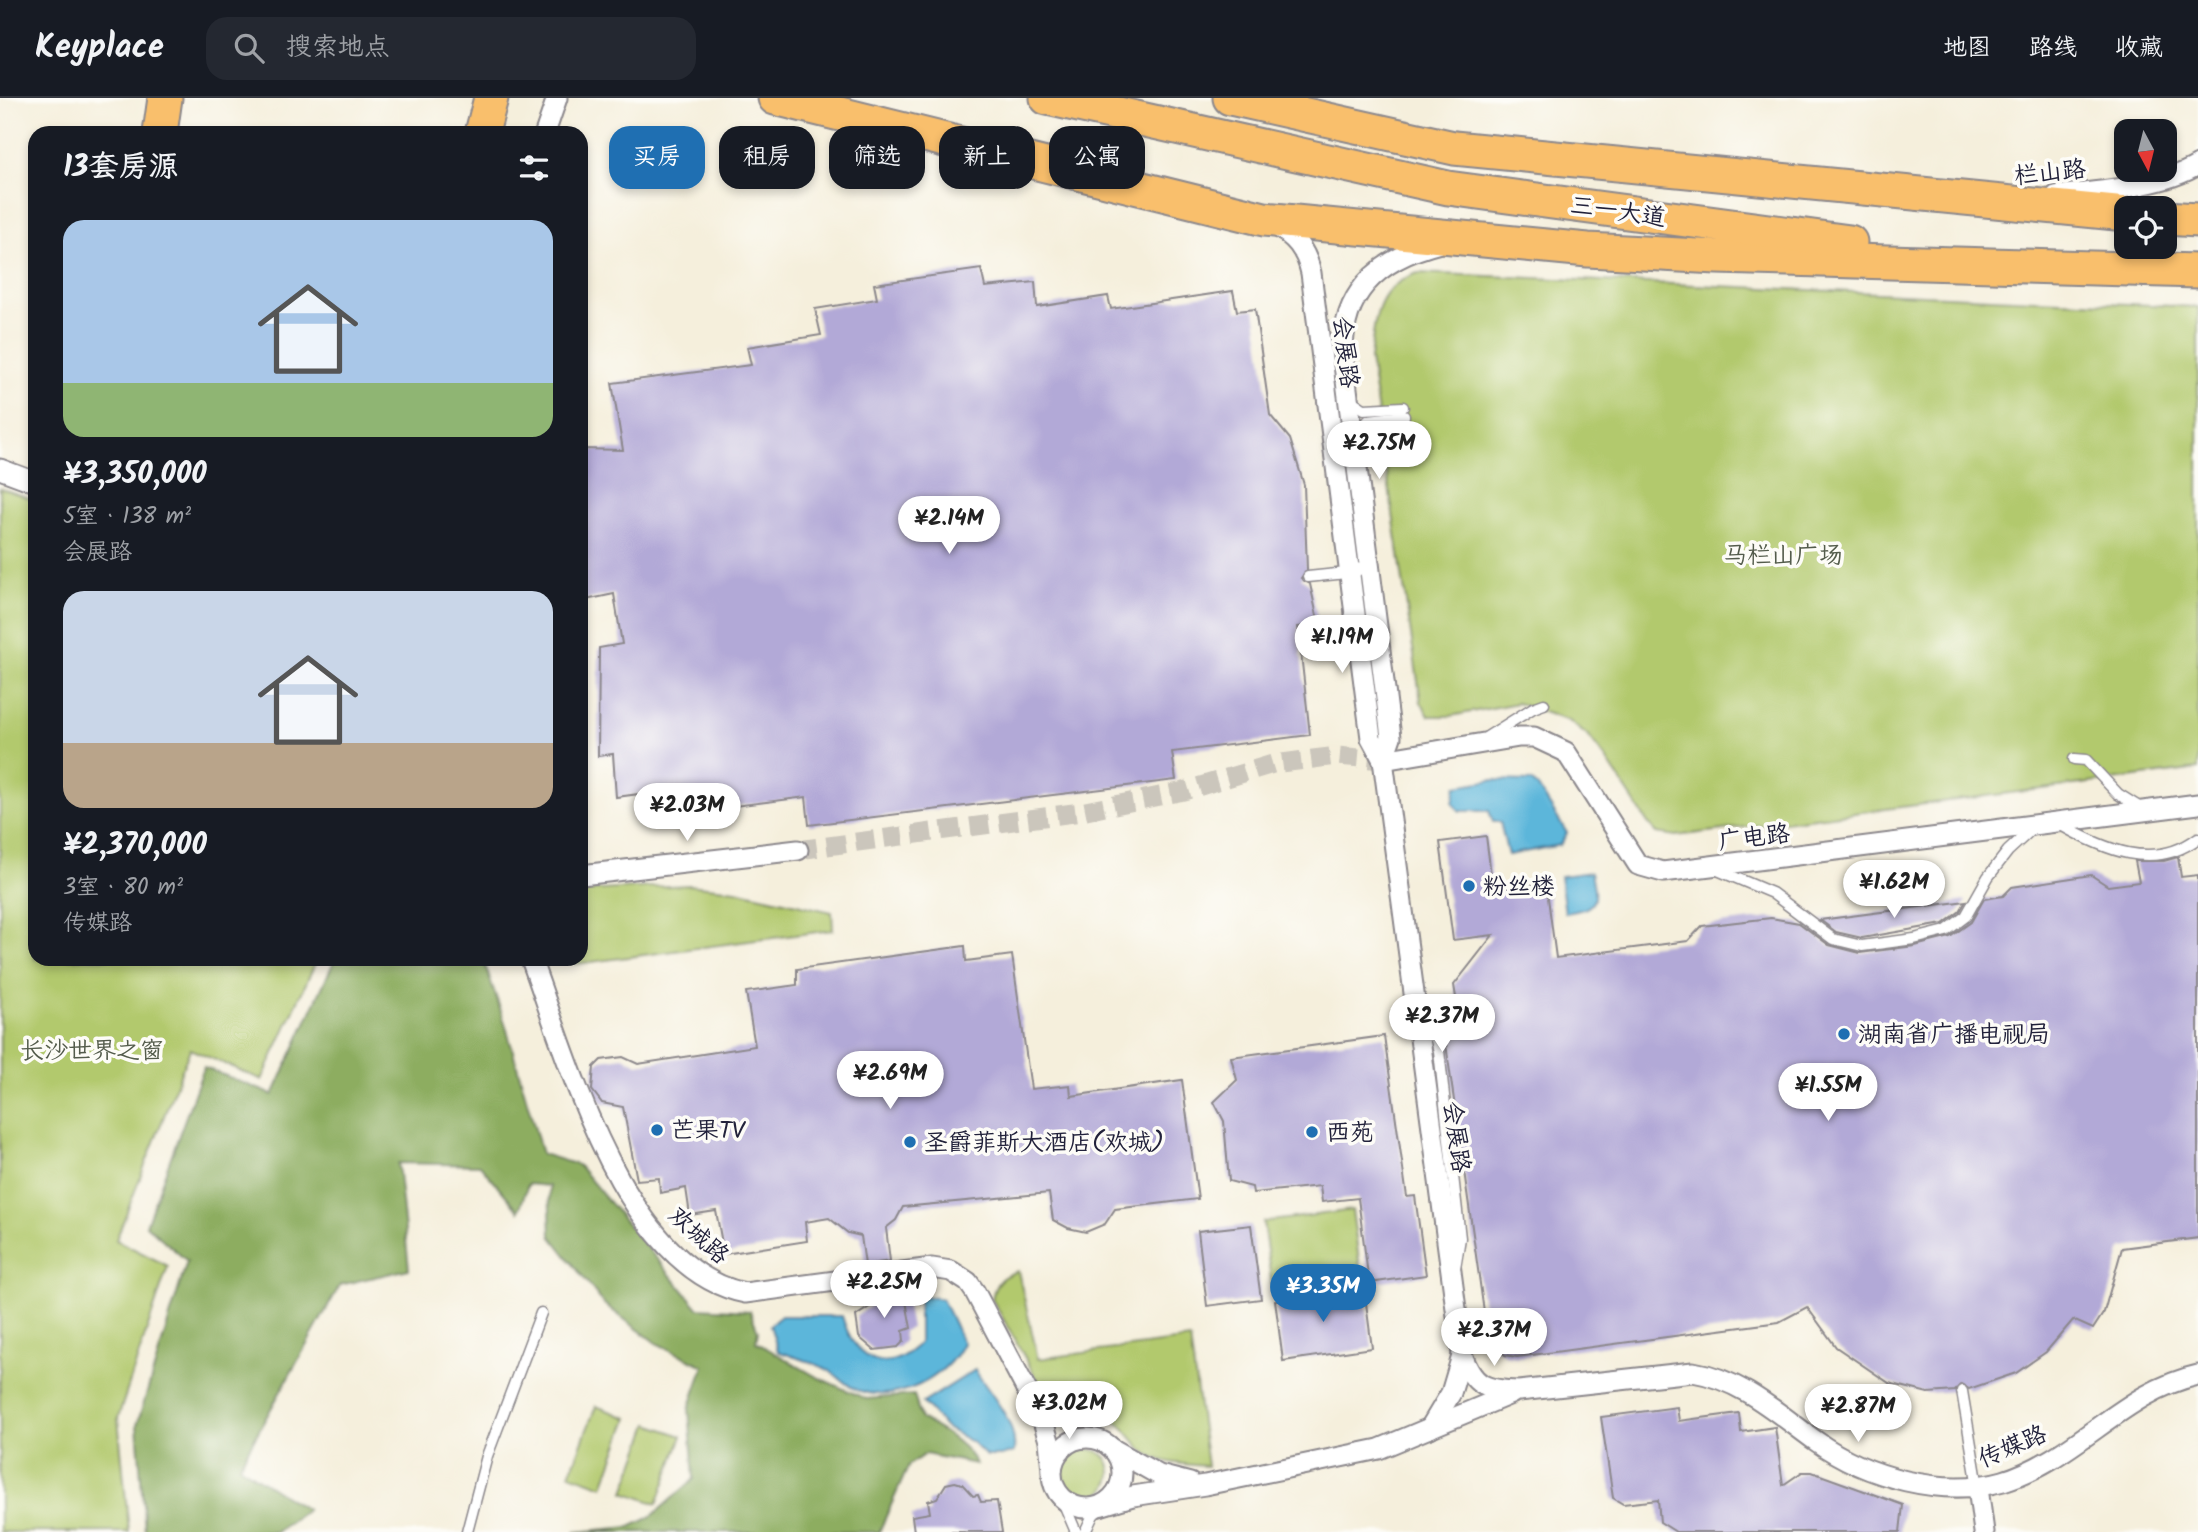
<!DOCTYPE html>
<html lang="zh">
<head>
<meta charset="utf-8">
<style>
  body { margin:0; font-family:Kalam,"LXGW WenKai TC",sans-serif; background:#242831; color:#f1f3f6; height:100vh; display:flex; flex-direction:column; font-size:26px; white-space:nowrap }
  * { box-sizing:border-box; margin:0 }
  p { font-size:23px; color:#9ea1a6 }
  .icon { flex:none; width:38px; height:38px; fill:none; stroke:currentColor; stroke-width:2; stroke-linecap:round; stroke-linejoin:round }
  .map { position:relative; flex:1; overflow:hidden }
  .details { position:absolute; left:28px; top:28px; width:560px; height:840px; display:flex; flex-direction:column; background:#171b24; border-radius:21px; box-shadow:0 4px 10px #0003 }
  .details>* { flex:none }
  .guide { position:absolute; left:609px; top:28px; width:665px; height:63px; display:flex; gap:14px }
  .needle { width:46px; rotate:173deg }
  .controls { position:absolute; left:2114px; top:21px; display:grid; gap:14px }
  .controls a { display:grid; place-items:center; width:63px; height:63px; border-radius:14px; background:#171b24; box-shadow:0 4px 10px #0003; font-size:35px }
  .price { position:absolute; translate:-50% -60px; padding:0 16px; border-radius:24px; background:#fff; color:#222; font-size:23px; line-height:46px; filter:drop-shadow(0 2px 4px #0008) }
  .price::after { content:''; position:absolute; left:50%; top:42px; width:21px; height:16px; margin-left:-10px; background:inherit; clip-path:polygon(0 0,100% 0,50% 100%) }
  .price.selected { background:#1f6fb2; color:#fff }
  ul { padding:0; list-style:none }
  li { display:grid; align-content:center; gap:14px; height:371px; padding:0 35px }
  li span { display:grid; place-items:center; height:217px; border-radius:21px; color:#555 }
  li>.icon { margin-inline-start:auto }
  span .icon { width:126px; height:126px; fill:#fffc; stroke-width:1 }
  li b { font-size:30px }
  h2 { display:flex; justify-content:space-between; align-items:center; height:84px; padding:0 35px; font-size:30px }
  .chip { padding:0 24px; border-radius:21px; background:#171b24; box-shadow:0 4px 10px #0003; font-size:24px; line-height:63px }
  .chip.selected { background:#1f6fb2; color:#fff }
  header { display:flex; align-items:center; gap:42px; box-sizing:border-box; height:98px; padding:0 35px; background:#171b24; border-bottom:2px solid #363941 }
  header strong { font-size:33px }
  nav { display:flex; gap:38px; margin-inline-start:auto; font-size:24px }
  .search { width:490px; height:63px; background:#242831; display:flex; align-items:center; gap:18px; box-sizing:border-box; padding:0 24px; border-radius:21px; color:#9ea1a6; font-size:26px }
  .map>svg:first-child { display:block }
  .green { fill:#b2c96d; stroke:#6a7654; stroke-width:2 }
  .forest { fill:#8dad60; stroke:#58684e; stroke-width:2 }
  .water { fill:#5cb6da; stroke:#3f6c8a; stroke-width:2 }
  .building { fill:#b2a9d7 }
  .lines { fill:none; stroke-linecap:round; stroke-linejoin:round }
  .street-tunnel { stroke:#cbc6bc; stroke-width:19; stroke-dasharray:19 10; stroke-linecap:butt }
  .lane-casing { stroke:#8c888c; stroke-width:13 }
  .street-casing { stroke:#8c888c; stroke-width:23 }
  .highway-casing { stroke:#8c888c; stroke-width:37 }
  .lane { stroke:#fff; stroke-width:10 }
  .street { stroke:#fff; stroke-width:19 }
  .highway { stroke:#f9bf6c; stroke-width:33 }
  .poi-dot { fill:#1f6fb2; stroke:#fdfcf7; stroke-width:2.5 }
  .labels { text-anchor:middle; stroke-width:7; stroke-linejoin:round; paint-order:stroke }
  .street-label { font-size:24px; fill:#22223b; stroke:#fdfcf7 }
  .park-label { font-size:24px; fill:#545c4c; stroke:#fdfcf7 }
  .poi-label { font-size:24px; fill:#22223b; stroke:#fdfcf7; text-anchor:start }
</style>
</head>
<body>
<header>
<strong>Keyplace</strong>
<div class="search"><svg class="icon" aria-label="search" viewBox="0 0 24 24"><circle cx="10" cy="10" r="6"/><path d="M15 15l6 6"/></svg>搜索地点</div>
<nav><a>地图</a><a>路线</a><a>收藏</a></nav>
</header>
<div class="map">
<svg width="2198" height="1434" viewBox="0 0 2198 1434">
  <rect width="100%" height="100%" fill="#fdfcf7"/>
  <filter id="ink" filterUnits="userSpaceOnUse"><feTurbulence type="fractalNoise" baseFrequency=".0143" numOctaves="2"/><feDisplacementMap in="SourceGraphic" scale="14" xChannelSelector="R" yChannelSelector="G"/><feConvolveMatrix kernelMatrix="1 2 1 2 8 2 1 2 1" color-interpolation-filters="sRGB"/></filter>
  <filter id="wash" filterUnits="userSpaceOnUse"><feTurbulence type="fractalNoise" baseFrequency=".00686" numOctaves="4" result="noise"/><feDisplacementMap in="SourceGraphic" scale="28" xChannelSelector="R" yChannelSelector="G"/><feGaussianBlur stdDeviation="1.57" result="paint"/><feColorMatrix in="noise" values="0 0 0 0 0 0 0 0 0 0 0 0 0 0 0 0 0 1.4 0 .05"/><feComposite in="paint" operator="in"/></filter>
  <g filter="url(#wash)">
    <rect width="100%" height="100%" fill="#f5efdc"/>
    <g class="green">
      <path d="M1418,175l780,34v462l-522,67 -19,-3 -9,-10 -42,-64 -17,-22 -20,-16 -52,-18 -66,13h-22l-8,-14 -51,-343c5,-40 5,-72 48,-86z"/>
      <path d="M0,390l35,12v459h282l-55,121 -72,-31 -74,191 52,26 -50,152 11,114h-129z"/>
      <path d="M688,787l48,5 96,22 1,18 -257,34 -21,-5h26v-68z"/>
      <path d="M1352,1112l10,72 -89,13 -10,-73z"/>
      <path d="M1018,1173l20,88 152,-20 17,127c-22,-2 -46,-1 -64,-16 -13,-11 -18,-27 -36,-33 -24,-7 -33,11 -56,-13l-59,-105c3,-17 9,-23 26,-28z"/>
      <path d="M596,1308l32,12 -25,68 -33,-12z"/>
      <path d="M649,1326l33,12 -25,68 -33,-12z"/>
      <circle cx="1087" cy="1375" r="24"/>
    </g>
    <path class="forest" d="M335,861h148l22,64 37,131 36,11 120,143 52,3 8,20 -2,11 61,35 49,22 48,-4 7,24c22,13 43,22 55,45l-51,-10 -16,11 -30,67h-305l56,-5 21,-10 43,-38 -5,-70 15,-43 -48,-23 -52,-39 -53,-68 -2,-50 -21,-2 -9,27 -39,-46 -82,-2 11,106 -69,16 -101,181 68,44 -31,22h-131l-8,-107 50,-164 -41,-36 58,-158 69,28z"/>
    <g class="water">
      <path d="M1492,682l39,1 7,6 29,46 -7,12 -52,10 -8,-33h-7l-4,-11h-29l-7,-7 3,-18z"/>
      <path d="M1591,774c6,31 7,36 -26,41l-5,-37z"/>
      <path d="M925,1198l17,3 21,44c-17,36 -66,61 -106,47 -10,-4 -18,-13 -27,-19 -15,-9 -35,-13 -52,-20l-8,-26 11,-9h61c12,41 41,64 77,27v-42z"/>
      <path d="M975,1272c15,25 43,51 39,82l-13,4h-15l-14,-14 -26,-14 -23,-25z"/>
    </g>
    <g id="blocks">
      <g class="building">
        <path d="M981,171l4,18 50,-5 2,25 71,-11 3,13 122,-18 4,20 18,-2 15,106 20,24 14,46 3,85 -6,8 9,6 9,41 -21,2 12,108 -138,17 4,28 -367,45 -3,-28 -135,17 -2,-24 -53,7 -3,-43 -15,2 1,-108 23,-4 -8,-50 -33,7v-152l42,1 -11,-67 139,-18 -4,-18 74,-12 -6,-26 62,-10 -3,-15z"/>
        <path d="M1486,738l7,54 53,-7 10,75 132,-17 14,-15 69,-8 28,5 30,22 31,8 55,-7 35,-9 21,-15 13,-23 19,-3 9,-9 79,-12 17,11 31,-4 -4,-21h29l14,-4 3,20 17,-2v363l-76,10 -18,64 -11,17 -20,-9 -27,32 -30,21 -47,16 -8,-5 -6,7 -27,2 -39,-10 -53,-36 -29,-40 -28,15 -262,35 -12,-2 -17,-15 -43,-303 17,-2 -8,-50 39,-50 -40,5 -13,-98z"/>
        <path d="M1966,803l-6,10 -17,13 -81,14 -26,-6 -16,-12z"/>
        <path d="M965,848l1,15 46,-6 19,134 39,-4 1,11 111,-16 16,119 -83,10 -10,15 -19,8 -18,-4 -15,-8 -4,-27 -146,14 -7,13 -10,8 4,33 -25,4 -4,-29 -13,-3 -19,-15 -24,4 2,19 -83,13 -8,-43 -26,4 -4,-27 -26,5 -1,-15 -22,2 -14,-73 -21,-4 -10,-13 2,-23 7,-7 22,-3 15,7 117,-18 -9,-54 51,-7v-16z"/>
        <path d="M1384,938l23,161 8,-1 11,79 -57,8 -11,-85 -36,4 -2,-16 -67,7 -1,-6 -23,-6 -5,-60 -10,-19 23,-22 -6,-23z"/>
        <path d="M1251,1127l10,74 -54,7 -9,-75z"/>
        <path d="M894,1187l2,18 10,-2 5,27 -8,3 1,10 -6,6 -24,3 -15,-13 -3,-21 15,-10 -2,-17z"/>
        <path d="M1364,1190l8,60 -89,13 -8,-61z"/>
        <path d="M1677,1309l2,14 60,-8 2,19 34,-5 8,58 19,-13h10l91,33 -3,27h-224l-16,-10 -2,-22 -35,4 -10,-6 -12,-81z"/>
        <path d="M955,1384l7,2 11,12 5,-1 3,7 16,-1 5,31h-88l-2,-16 18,-3 -2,-12 9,-3 9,-14z"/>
      </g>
    </g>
  </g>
  <g filter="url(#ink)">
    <use href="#blocks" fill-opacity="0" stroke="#8c888c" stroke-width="2"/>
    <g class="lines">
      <path class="street-tunnel" d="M798,752l283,-38 103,-21 89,-27 64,-8 46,4"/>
      <g class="lane-casing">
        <g id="lane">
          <path d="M1351,302l13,9 39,-2"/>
          <path d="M1355,337l14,-15 35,-4"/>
          <path d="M1308,479l48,-5 13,-11"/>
          <path d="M1487,639l46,-29 11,-4"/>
          <path d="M2074,661l12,1 32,34 24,15"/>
          <path d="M2059,726c44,25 94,48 139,14"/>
          <path d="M1715,771l57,24 61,46 29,7 52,-7 32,-8 20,-15 22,-39 20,-26 25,-23"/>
          <path d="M1421,915l12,17 6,21 21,187 -5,30"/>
          <path d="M1962,1293l16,96"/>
          <path d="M1061,1399l15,35"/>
          <path d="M467,1434l20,-76 54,-143"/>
          <path d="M1085,1434l8,-17 10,-10"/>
        </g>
      </g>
      <g class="street-casing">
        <g id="street">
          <path d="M545,35l12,-35"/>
          <path d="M2056,98c43,-5 106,-9 142,-31"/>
          <path d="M1274,127c21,11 32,25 37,48l60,465 12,22 79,594c11,33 24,36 57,37l174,-19c49,8 84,41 123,69 50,36 127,57 187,40 73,-22 121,-90 195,-106"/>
          <path d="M0,371l35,13"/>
          <path d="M1383,662l136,-23h15l32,15 72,113 25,7 535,-68"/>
          <path d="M1383,662l8,-23 -47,-372c-7,-69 32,-106 96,-122"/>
          <path d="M581,777l217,-25"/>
          <path d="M531,861c37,100 93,310 214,334l187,-25 19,3 17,11 7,10 68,129 6,20 3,29"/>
          <path d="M1430,1330l21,-35 11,-37"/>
          <circle cx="1087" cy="1375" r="35"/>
          <path d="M1113,1351l46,26 31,8"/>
          <path d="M1978,1390l6,44"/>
          <path d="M1103,1407l30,-9 72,-11 174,-36 132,-55"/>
        </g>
      </g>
      <g class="highway-casing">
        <g id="highway">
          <path d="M775,0l489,121 324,31 129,7 481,14"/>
          <path d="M1047,0l401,90 402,54"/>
          <path d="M1230,0l224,50 672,66"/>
          <path d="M160,35l5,-35"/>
          <path d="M482,35l9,-35"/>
          <path d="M2165,120l33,2"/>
        </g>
      </g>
      <use href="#lane" class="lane"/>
      <use href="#street" class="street"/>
      <use href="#highway" class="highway"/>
    </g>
  </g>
  <g class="poi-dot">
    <circle cx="1469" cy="788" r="7"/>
    <circle cx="1844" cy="936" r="7"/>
    <circle cx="657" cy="1032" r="7"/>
    <circle cx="1312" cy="1034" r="7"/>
    <circle cx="910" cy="1044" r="7"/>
  </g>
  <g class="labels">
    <g class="street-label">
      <text transform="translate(2050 74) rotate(-6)" y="8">栏山路</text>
      <text transform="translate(1618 113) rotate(8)" y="8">三一大道</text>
      <text transform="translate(1346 254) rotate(83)" y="8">会展路</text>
      <text transform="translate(1754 739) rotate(-7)" y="8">广电路</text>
      <text transform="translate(1457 1039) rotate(82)" y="8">会展路</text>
      <text transform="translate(699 1137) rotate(42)" y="8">欢城路</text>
      <text transform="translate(2012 1348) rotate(-23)" y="8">传媒路</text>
    </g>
    <g class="park-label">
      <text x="1783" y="465">马栏山广场</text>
      <text x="92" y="960">长沙世界之窗</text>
    </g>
    <g class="poi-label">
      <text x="1483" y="796">粉丝楼</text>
      <text x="1858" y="944">湖南省广播电视局</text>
      <text x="671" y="1040">芒果TV</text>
      <text x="1326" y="1042">西苑</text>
      <text x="924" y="1052">圣爵菲斯大酒店(欢城)</text>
    </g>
  </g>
</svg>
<div class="controls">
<a><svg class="needle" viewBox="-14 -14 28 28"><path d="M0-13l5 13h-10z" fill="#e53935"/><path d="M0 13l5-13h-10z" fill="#9ea1a6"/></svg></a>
<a><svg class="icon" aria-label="locate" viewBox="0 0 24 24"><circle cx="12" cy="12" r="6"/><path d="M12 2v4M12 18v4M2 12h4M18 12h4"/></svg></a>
</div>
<b class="price" style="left:1379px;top:383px">¥2.75M</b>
<b class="price" style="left:949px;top:458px">¥2.14M</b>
<b class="price" style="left:1342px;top:577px">¥1.19M</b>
<b class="price" style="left:687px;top:745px">¥2.03M</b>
<b class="price" style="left:1894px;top:822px">¥1.62M</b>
<b class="price" style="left:1442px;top:956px">¥2.37M</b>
<b class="price" style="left:890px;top:1013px">¥2.69M</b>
<b class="price" style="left:1828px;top:1025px">¥1.55M</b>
<b class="price" style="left:884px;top:1222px">¥2.25M</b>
<b class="price selected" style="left:1323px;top:1226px">¥3.35M</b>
<b class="price" style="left:1494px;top:1270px">¥2.37M</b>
<b class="price" style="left:1069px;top:1343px">¥3.02M</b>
<b class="price" style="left:1858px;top:1346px">¥2.87M</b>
<div class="guide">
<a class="chip selected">买房</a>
<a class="chip">租房</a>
<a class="chip">筛选</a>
<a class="chip">新上</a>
<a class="chip">公寓</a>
</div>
<section class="details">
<h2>13套房源<svg class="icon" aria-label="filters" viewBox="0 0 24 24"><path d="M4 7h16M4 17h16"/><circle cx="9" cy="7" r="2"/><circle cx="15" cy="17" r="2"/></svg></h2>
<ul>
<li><span style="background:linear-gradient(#a9c7e8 75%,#8fb573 0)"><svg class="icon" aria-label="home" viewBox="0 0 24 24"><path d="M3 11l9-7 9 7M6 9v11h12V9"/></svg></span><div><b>¥3,350,000</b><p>5室 · 138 m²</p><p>会展路</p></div></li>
<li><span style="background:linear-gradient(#c9d6e8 70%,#b9a48a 0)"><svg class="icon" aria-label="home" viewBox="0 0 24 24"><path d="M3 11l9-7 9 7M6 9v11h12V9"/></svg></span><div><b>¥2,370,000</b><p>3室 · 80 m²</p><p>传媒路</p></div></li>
</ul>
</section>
</div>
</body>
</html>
